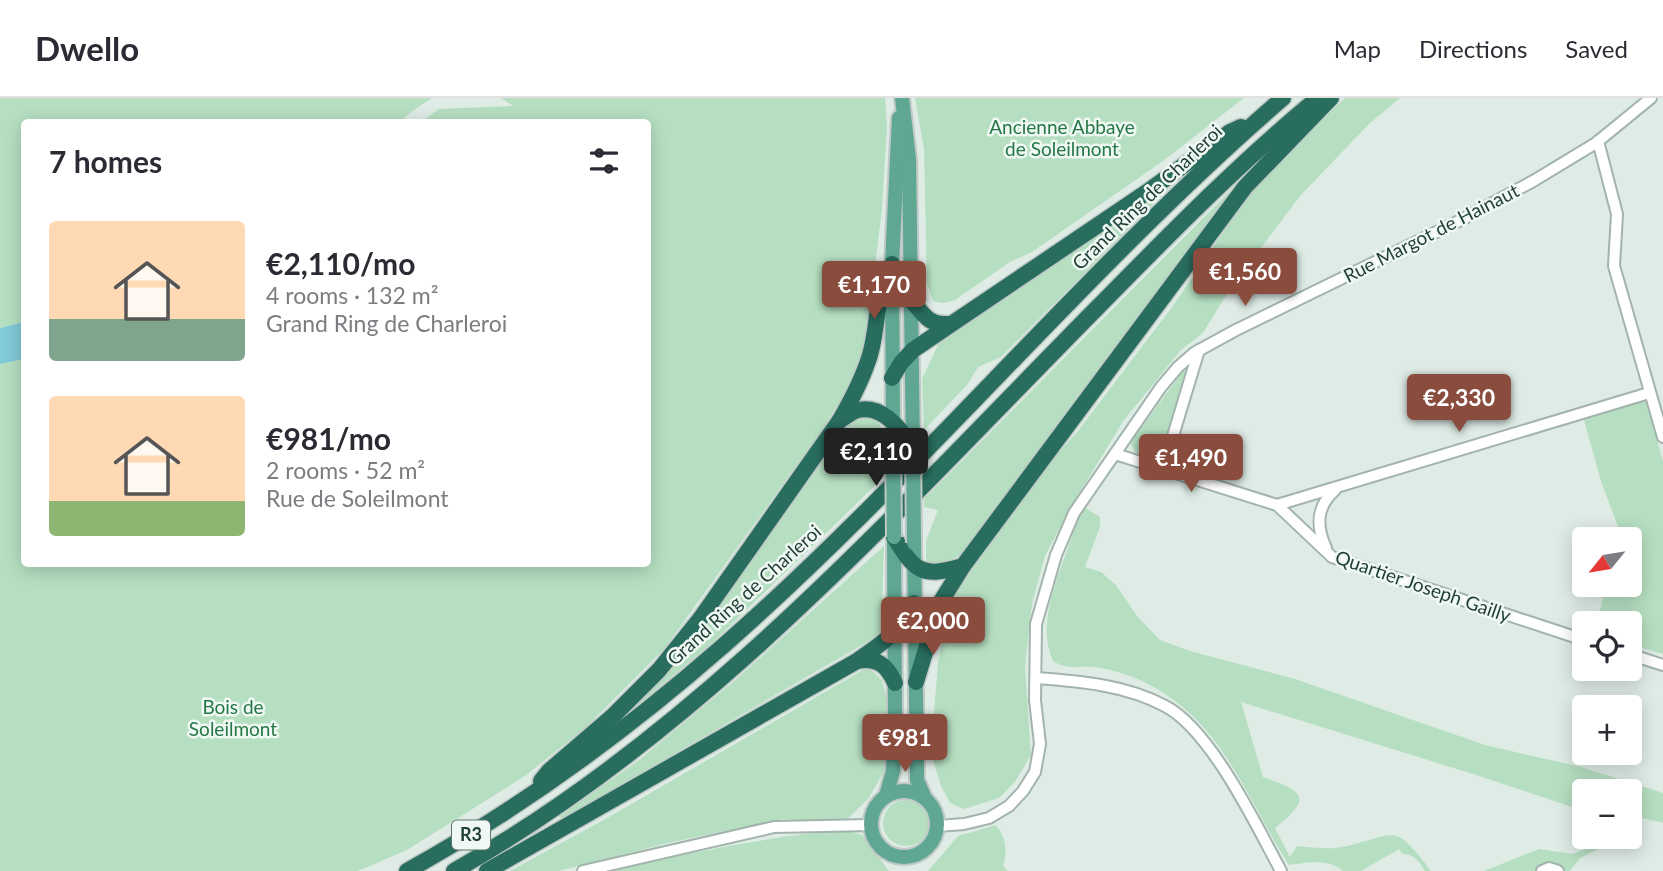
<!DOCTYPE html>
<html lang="en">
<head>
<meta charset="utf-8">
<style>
  body { margin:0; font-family:Lato,sans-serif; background:#f2f2f3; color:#2b2b33; height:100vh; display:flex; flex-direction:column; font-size:26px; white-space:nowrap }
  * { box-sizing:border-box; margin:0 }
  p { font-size:23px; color:#7c7c81 }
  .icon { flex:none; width:38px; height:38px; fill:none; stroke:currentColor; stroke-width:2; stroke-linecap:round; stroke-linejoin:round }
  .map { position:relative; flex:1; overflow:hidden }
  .panel { position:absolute; left:21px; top:21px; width:630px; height:448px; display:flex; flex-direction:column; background:#fff; border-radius:7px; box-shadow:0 4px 18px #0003 }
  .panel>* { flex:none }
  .needle { width:46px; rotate:240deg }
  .buttons { position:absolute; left:1572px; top:429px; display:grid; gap:14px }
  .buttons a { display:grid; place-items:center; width:70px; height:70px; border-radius:7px; background:#fff; box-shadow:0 4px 18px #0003; font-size:35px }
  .price { position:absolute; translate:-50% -60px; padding:0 16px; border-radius:7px; background:#8a4d3d; color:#fff; font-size:23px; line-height:46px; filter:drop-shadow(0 2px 4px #0008) }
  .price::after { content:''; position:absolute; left:50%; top:42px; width:21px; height:16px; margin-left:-10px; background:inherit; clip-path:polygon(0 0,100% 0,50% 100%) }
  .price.current { background:#222; color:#fff }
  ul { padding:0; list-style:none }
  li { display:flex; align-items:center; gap:21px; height:175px; padding:0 28px }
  li span { display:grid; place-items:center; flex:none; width:196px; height:140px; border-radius:7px; color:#555 }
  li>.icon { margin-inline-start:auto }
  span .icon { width:84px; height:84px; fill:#fffc; stroke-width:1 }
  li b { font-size:30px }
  h2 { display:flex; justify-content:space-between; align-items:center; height:84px; padding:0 28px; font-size:30px }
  header { display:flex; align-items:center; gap:42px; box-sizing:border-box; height:98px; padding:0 35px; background:#fff; border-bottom:2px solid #e1e1e2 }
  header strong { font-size:33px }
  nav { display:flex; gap:38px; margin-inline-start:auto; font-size:24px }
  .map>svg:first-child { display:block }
  .green { fill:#b6dfc1 }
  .water { fill:#81cad7 }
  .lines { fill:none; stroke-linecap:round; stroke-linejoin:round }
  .minor-casing { stroke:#a2b4ad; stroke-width:14 }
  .major-casing { stroke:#c0c9c6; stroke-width:18 }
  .highway-casing { stroke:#c0c9c6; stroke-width:19 }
  .minor { stroke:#fff; stroke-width:10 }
  .major { stroke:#5fa693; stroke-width:14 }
  .highway { stroke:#286d5e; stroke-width:16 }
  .major-bridge-casing { stroke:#c0c9c6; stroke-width:18; stroke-linecap:butt }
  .major-bridge { stroke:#5fa693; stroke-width:14 }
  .labels { text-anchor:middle; stroke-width:5; stroke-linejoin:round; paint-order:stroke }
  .shield { fill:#f0f8f4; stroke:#5e766e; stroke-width:2 }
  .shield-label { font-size:18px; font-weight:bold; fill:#1f3e35 }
  .park-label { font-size:19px; fill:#257845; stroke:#f0f8f4 }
  .street-label { font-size:19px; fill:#1f3e35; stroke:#f0f8f4 }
</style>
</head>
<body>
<header>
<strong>Dwello</strong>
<nav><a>Map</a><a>Directions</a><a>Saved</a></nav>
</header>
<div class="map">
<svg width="1663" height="773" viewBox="0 0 1663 773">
  <rect width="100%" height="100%" fill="#dfece6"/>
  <g class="green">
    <path d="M0,0h432l-21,14 -11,10h-376v200l-24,6z"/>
    <path d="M501,0h384l2,30 -5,81 -16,129 -15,46 -29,46 -158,219 -78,78 -61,49 -118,74 -49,21h-358v-507l24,-5v205h624v-442h-227l18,-13 74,-3z"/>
    <path d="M915,0h329l-81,63 -131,91 -22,10 -55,38 -12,3 -10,-2 -6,-18 -3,-134z"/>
    <path d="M1345,0h55l-31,26 -69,72 -72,96 -25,41 -22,17 -57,70 -52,85 -27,51 -13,48 -7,62 6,89 -16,27 -16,16 -35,11 -14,-6 -9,-17 -8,-26 -1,-21 6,-77 9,-41 12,-33 86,-120 33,-37 94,-124 81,-118z"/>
    <path d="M1184,75l-183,184 -23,10 -11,18 -43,45 -2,-51 17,-36 183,-125z"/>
    <path d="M1241,82l-276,370c-11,11 -23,17 -39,11v-20l12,-31 -14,-3v-8z"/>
    <path d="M1183,273h5l-29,86 -6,3 -18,-8 -4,-8 2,-5z"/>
    <path d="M1644,296l19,67v193l-34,-10v-21h-32l9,-38 23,-1v-45h-11l2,-7 -19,-51 -19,-68z"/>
    <path d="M860,318l13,1 8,9 2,52 -170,164 -80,67c82,-88 147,-190 216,-288z"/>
    <path d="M1084,409l16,10v10l-15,40 16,5 15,13 21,31 23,24 30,11 105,28 190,66 96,22 82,26v30l-34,-8v-24h-45v20l-108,-36 -235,-73 22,75c42,14 50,21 12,51l15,29 7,-11c14,1 31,4 45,1 56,-12 50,-27 89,24h-6c-6,-9 -10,-17 -22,-17l-4,-5 -38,22h-18c-15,-13 -36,-8 -54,-6 -43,-66 -64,-140 -139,-180 -15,-8 -38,-16 -56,-18 -15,-1 -27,3 -41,-6 -16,-35 3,-80 15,-113 5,-14 9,-29 16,-41z"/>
    <path d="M884,448l-3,88 -254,147 -58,37 -11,-1 80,-56 94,-78z"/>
    <path d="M868,569l14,13 4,16v72l-18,31 -27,26 -59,-6 -114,24 -109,28h-49l99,-54z"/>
    <circle cx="906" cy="725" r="23"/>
    <path d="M996,727c10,12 12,27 7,41l5,5h-80l30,-35z"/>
    <path d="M843,731l19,6 27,36h-276c76,-19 152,-33 230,-42z"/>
    <path d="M1609,741l-2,6 -27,13 -10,13h-86l55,-22 34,5z"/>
  </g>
  <path class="water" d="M24,224v37l-24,5v-36z"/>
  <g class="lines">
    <g class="minor-casing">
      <g id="minor">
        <path d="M1598,43l19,73 -3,52 49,171"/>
        <path d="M1115,356l162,51 55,52 252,83"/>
        <path d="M1163,371l36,-119"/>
        <path d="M1277,407l372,-112"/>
        <path d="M1326,450c-10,-22 -10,-41 9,-58"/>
        <path d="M1629,556l34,11"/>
        <path d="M1036,580c43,3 90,7 129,28 46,24 91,119 116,165"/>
        <path d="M938,728l26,-2 25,-6 20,-12 14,-15 12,-19 5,-28 -5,-44 1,-76 20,-69 18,-42 87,-126 17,-20 16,-14 42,-23 227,-111 72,-39 61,-37 55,-45"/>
        <path d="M583,773l191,-44 97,-2"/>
        <path d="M1542,773l7,-3 9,3"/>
      </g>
    </g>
    <g class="major-casing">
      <g id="major">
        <path d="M902,0l7,61 4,289"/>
        <path d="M893,333l-1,-167 7,-146"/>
        <path d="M914,445l3,228v9l8,18"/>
        <circle cx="904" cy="726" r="33"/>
        <path d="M886,698l7,-25 2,-54 -1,-180"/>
      </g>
    </g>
    <g class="highway-casing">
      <g id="highway">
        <path d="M911,202c13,15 17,25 38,24"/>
        <path d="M892,280l9,-15 12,-13 234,-158 83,-60 11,-5"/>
        <path d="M840,322c5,-2 10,-7 15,-9 26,-9 47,19 58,37"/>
        <path d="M894,439c21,35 28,41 69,29"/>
        <path d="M857,563c20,-4 30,4 38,22"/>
        <path d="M916,584l24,-79 23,-37 282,-379 86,-89"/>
        <path d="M541,683l8,-10 65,-56 45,-45 41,-51 140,-199c12,-21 23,-42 30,-65 9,-32 5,-60 22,-91"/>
        <path d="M407,773c114,-63 218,-139 316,-225 196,-172 362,-377 560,-548"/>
        <path d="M454,773c249,-140 445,-363 644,-564 71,-72 142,-145 220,-209"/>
        <path d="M487,773l370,-210c28,-20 41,-27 57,-58"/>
      </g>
    </g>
    <use href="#minor" class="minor"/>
    <use href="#major" class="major"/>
    <use href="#highway" class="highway"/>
    <g class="major-bridge-casing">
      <g id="major-bridge">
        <path d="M893,341l1,98"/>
        <path d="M913,350l1,95"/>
      </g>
    </g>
    <use href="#major-bridge" class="major-bridge"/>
  </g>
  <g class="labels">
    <rect class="shield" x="452" y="722.5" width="38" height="29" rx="5"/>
    <g class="shield-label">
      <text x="471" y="743">R3</text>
    </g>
    <g class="park-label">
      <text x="1062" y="36">Ancienne Abbaye<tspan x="1062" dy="22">de Soleilmont</tspan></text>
      <text x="233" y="616">Bois de<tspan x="233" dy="22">Soleilmont</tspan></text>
    </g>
    <g class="street-label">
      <text transform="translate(1147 99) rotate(-44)" y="7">Grand Ring de Charleroi</text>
      <text transform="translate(1431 135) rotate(-27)" y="7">Rue Margot de Hainaut</text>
      <text transform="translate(1423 488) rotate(19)" y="7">Quartier Joseph Gailly</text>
      <text transform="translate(744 497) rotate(-42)" y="7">Grand Ring de Charleroi</text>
    </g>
  </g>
</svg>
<div class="buttons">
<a><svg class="needle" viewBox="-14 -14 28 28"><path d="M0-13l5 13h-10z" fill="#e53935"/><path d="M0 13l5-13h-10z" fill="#7c7c81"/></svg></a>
<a><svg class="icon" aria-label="locate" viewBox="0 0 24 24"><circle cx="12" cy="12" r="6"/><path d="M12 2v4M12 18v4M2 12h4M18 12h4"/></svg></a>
<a>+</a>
<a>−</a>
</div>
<b class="price" style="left:1245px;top:210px">€1,560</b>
<b class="price" style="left:874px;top:223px">€1,170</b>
<b class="price" style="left:1459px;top:336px">€2,330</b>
<b class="price current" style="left:876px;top:390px">€2,110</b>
<b class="price" style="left:1191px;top:396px">€1,490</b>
<b class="price" style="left:933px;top:559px">€2,000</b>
<b class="price" style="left:905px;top:676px">€981</b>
<section class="panel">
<h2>7 homes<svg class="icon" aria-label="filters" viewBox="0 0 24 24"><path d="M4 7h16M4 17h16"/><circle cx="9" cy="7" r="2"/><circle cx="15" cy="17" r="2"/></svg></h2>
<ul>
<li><span style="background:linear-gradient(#ffd9b3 70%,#7fa58c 0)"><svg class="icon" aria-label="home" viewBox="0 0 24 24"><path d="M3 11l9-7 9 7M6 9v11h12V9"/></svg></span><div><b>€2,110/mo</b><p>4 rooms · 132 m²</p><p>Grand Ring de Charleroi</p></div></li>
<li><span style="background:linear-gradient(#ffd9b3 75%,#8fb573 0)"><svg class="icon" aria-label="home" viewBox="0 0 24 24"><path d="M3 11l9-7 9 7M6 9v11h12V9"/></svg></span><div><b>€981/mo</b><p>2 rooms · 52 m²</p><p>Rue de Soleilmont</p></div></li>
</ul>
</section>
</div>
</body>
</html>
